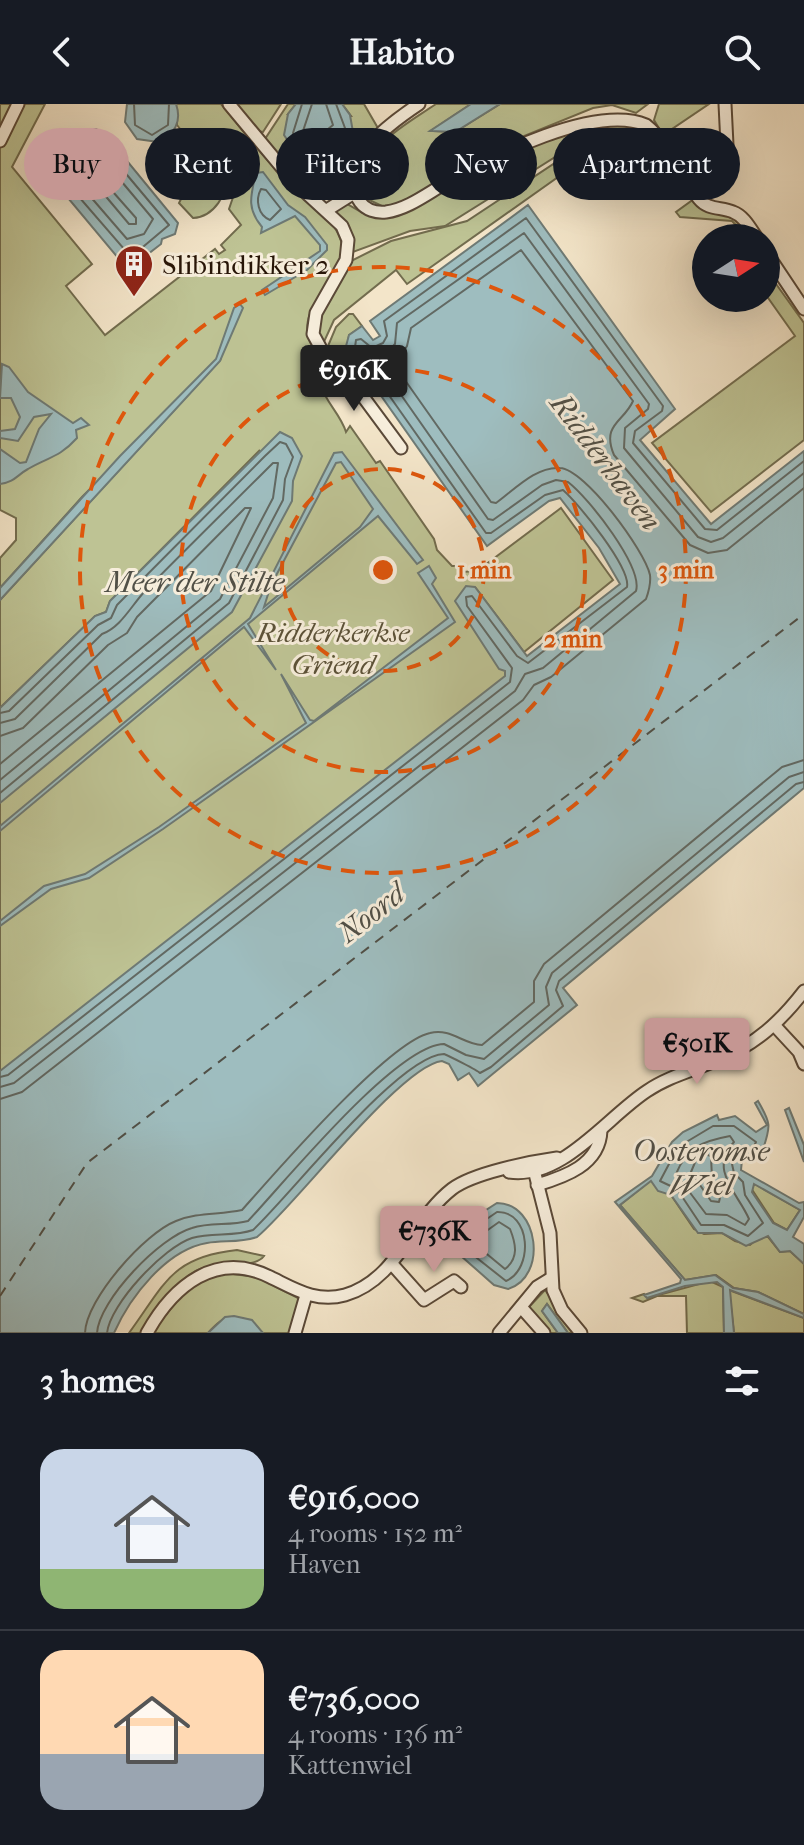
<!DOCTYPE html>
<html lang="en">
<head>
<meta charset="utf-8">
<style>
  body { margin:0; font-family:"IM FELL French Canon",serif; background:#242831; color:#f1f3f6; height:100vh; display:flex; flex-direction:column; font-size:30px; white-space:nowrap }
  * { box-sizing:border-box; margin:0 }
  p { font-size:26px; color:#9ea1a6 }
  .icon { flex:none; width:44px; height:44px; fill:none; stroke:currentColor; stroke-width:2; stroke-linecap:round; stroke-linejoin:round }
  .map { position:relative; height:1229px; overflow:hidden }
  .details { display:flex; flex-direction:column; background:#171b24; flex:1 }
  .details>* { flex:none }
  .guide { position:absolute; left:24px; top:24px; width:756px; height:72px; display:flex; gap:16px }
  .needle { width:52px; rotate:78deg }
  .buttons { position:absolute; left:692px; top:120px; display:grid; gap:16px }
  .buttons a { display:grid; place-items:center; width:88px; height:88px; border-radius:50%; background:#171b24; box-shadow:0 8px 32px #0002; font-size:40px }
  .price { position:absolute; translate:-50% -68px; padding:0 18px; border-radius:8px; background:#c59692; color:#111; font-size:26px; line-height:52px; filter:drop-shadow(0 2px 4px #0008) }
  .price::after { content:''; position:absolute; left:50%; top:48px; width:24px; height:18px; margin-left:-12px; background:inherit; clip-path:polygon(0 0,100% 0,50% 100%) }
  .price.selected { background:#222; color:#fff }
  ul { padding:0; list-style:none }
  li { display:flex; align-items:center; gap:24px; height:200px; padding:0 40px }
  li+li { border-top:2px solid #363941 }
  li span { display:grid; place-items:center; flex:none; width:224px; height:160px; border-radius:24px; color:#555 }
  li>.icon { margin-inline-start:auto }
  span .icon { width:96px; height:96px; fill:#fffc; stroke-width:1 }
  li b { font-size:34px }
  h2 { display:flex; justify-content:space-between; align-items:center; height:96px; padding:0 40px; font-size:34px }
  .pill { padding:0 28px; border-radius:36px; background:#171b24; box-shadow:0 8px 32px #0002; font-size:28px; line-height:72px }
  .pill.selected { background:#c59692; color:#111 }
  header { display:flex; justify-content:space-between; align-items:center; height:104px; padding:0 40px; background:#171b24; font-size:36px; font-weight:700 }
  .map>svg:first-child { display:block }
  .green { fill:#bec394; stroke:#726c4e; stroke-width:2 }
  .water { fill:#9ebdbf; stroke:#6e7a75; stroke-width:2; fill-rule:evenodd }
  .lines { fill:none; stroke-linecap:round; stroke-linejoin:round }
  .shore { stroke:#626963; stroke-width:2 }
  .ferry { stroke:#515047; stroke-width:2; stroke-dasharray:10 8; stroke-linecap:butt }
  .minor-casing { stroke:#5a4938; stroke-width:15 }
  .minor { stroke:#f7eedc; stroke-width:11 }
  .ring { fill:none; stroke:#de560c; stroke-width:4; stroke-dasharray:14 10 }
  .labels { text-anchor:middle; stroke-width:6; stroke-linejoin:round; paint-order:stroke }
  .poi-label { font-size:28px; fill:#271507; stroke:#f7eedc; text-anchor:start }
  .park-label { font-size:28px; font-style:italic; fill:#5c5238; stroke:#f7eedc }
  .water-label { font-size:30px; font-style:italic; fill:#515047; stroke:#f7eedc }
  .centre { fill:#de560c; stroke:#f7eedc; stroke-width:4 }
  .ring-label { font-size:24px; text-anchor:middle; font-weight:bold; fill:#de560c; stroke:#f7eedc; stroke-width:6; stroke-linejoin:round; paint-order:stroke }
</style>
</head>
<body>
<header><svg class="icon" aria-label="back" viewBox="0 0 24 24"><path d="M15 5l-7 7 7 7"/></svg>Habito<svg class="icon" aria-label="search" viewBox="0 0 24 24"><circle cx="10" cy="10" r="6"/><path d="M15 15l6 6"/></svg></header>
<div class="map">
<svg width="804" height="1229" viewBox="0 0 804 1229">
  <rect width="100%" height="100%" fill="#f3e5c9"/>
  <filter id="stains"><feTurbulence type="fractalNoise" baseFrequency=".0025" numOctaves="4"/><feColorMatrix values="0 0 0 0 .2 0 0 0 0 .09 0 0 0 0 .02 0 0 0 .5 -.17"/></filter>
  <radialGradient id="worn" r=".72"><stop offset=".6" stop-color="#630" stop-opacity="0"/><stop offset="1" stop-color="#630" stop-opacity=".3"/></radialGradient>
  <g class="green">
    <path d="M0,0h45l-33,63 80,97 -26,22 39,49 110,-86 4,5 6,-4 -4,-5 20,-20 -12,-16 15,-44 -6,-7c-10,21 -15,58 -45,60l-14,-15 7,-14 17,-4 11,-12 -3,-26 -12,-10 -14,-2 -8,-10 -1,-21h45c27,33 51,64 83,95 6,6 14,9 20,14 7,7 16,22 18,32 5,38 -67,71 -17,115 -17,30 13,46 21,72l4,-6 26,37 4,-2 54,78 3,11 15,16h12l-2,6 15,-1 84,-63 52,72 -89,72 -49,-65 36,88 -511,404v-299l260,-330 -150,151 -4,11 -11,4 -95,92v-108l221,-241 -139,138 -82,91v-30l16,-18v-22l-16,-8z"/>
    <path d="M236,0h45l-18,28 -5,-1z"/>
    <path d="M288,0h8l-8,10 63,2 -9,-12h22l15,26 -30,35 -10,31 -9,4 -20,-7 -45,-54z"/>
    <path d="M436,0h35l-40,27 24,1 45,-28h148l-12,9 -24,-8 -19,3 -101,41 -87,53 -21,5 -19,-9 -7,-15c13,-41 44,-56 78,-79z"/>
    <path d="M659,0h50l-46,31 -9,-15z"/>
    <path d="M585,16l52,7 -15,21 -7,2 -20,-7 -27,6 -123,77 -35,5 -57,21 -2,-15 -15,-24 1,-4 10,-5 16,9 19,4z"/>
    <path d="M641,25c16,10 38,38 34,59l-11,8 -17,-24 -22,-15v-7z"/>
    <path d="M599,44l-192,136 -11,-14 -62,50 -11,24 -8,-13 1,-9 35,-61 40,-20 76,-20 100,-66z"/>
    <path d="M694,95l44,19 15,20h-5l-16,-17 -52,-4 -4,-5z"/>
    <path d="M766,166l38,53v117l-93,72 -59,-69 143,-107 -29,-41z"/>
    <path d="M349,210h4l9,12 -13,9 -2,14h-7l25,38 -37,-41 8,-19z"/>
    <path d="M651,1076l20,15 23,34 10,5 18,-1 13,8 15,4 9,-8h9l12,15 10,-1 14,13v50l-46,-22 -24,-4 -18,-13 -31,5 -65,-75z"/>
    <path d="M755,1080l45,26 -13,20 -13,-7 -23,-35z"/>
    <path d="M237,1146l27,6c-9,13 -46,6 -64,13 -24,10 -47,42 -59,64h-12c36,-49 42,-76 108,-83z"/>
    <path d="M225,1169l32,4 43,22 -10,34c-7,0 -21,0 -27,0 -26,-12 -29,-29 -55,0h-57l39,-48z"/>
    <path d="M710,1177l13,6 1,46h-37l-1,-37h-29l-14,6 -11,-4 12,-4 4,4z"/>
    <path d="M545,1186l32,43h-9l-21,-29 -5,7 16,22h-9l-20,-26z"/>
    <path d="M729,1186l75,28v15h-70z"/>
  </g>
  <g class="water">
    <path d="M127,0h49c6,17 -1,31 -18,38l-21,-3 -12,-17z"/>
    <path d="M296,0h46l8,11 3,17 -39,33 -15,-8 -15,-22 4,-21z"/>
    <path d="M471,0h29l-45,28 -25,-1z"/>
    <path d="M90,26l6,-1 9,5 73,89 -3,11 -13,5 -1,5 -13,10 -5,-2 -1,6 -11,9 -7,-2 -71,-85c-6,-24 19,-39 37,-50z"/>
    <circle cx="189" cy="58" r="27"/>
    <path d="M263,68l25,33 17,12 22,28v5l-20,20 -42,25 -3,-5 58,-39v-6l-25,-29 -34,17 1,-6c-16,-19 -11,-32 -6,-54z"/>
    <path d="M528,101l147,204 -35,31 71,84 93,-73v337l-241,200 14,17 -99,81 -9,-13 -11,7 -9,-16 -7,-3c-42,5 -147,145 -185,176 -17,6 -34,3 -50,6 -41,7 -77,54 -93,90h-114v-262l505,-395v-5l-6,-2 -44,-68 11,-15 9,1 52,69 93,-72 -21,-36 -39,-50 -11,3 -62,45 -141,-200 3,-11 13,-9 11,14 7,-4 -10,-15z"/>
    <path d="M240,200l3,4 -23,53 -220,239v-12l120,-132 96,-97 18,-51z"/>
    <path d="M2,260l7,3 19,25 45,31 8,-5 8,7 -13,5 1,8c-18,20 -29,19 -49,31 -11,6 -13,13 -28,15v-35l20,14 6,-1 13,-33 12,-15 -17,3 -16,24 -18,-3v-7l15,-2 5,-12 -9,-19h-11z"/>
    <path d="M280,328l12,6 10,18 -9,25 -1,20 -60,111 -232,191v-95l95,-92 11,-4 4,-11z"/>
    <path d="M342,348l81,108 -6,4 -39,-48 -130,108 28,46 -32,-43 -244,204v-5l250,-208 84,-165zM341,358l32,47 -13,18 -96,80 7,-22 65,-122z"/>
    <path d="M429,462l7,12 -4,6 23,38 -292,207 -74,49 -38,11 -51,37v-5l44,-35 41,-12 74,-47 147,-104 -25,-49 29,46 4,1 134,-103 -30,-45z"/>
    <path d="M758,997c13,22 13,25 5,48l-21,11 -1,10 58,33 5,-1v15l-11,20 11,7v20l-14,-13 -10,1 -12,-16 -22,10 -24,-13h-24l-27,-38 -13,-4 -7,-10 -31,24 65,75 30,-5 18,13 25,4 46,22v4l-74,-28 4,43h-10l-1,-46 -6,-5 -32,4 -38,12 -3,-3 36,-12 1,-4 -66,-77 37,-26 20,-34 11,-10 34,-17 2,5 16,-4 21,16 11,-7 -12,-22zM754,1080l46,26 -13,20 -14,-7 -21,-31z"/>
    <path d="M789,1004l15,37v17l-19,-52z"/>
    <path d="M497,1099c42,0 51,74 11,86l-14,-4 -42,-37 20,-29z"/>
    <path d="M547,1200l21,29h-10l-16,-22z"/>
    <path d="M234,1212l18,4 11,13h-55l17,-16z"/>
  </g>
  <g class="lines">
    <g class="shore">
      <path d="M134,0l1,21 17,10 16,-10 1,-21"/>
      <path d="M302,0l-9,29 18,23 34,-28 -9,-24"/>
      <path d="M312,0l-9,27 9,11 21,-17 -7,-21"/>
      <path d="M96,34l73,87 -38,32 -71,-82 3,-14z"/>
      <circle cx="189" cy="58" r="19"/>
      <path d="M91,47h5l57,68 -9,15 -17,5 -57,-66 1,-6z"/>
      <path d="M91,63l45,51v6h-7l-42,-50z"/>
      <path d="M261,85l5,1 15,19 -11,11c-12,-5 -15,-20 -9,-31z"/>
      <path d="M0,609l9,-2 89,-86 13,-7 6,-13 148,-149 15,-14 6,2 7,13 -8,22 -2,21 -54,103 -229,190"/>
      <path d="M0,619l15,-4 87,-85c19,-7 29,-28 43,-43 42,-43 85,-85 128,-128h5l-5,35 -53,101 -220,181"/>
      <path d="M0,632l23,-8 85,-83 19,-12 10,-16 108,-109h6l-40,83 -211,173"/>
      <path d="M0,973l8,-2 502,-393 2,-14 -45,-62 -1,-9 6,-1 45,60 11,7 99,-76c4,-19 -48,-83 -64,-97l-18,5 -54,38h-5l-131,-186 1,-7 5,-1 11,9 11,-5 4,-7 -3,-15 142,-103 137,188 -1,5 -27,20 -2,12 72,86 12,1 87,-69"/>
      <path d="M0,983l14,-4 501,-392 10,-17 18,-6 93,-77c7,-24 -47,-93 -68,-109l-12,-2 -14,5 -49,35 -5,-1 -110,-157 17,-18 2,-21 127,-90 125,171 -1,5 -23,19 -1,20 74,89 13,5 12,-4 81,-65"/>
      <path d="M0,995l22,-7 501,-392 11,-15 17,-8 95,-78c3,-8 5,-15 4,-24 -5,-24 -65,-106 -90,-107 -24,-2 -46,22 -64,35l-5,-1 -96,-136 12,-20 4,-18 110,-78 112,151c-9,21 -32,23 -19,54l76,90 18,8 19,-3 77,-62"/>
      <path d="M713,1022h21l22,16 -2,4 -17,8 -5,10 2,9 9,9 2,13 18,28 -15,13 -24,-11h-23l-24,-36 -17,-8 18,-34z"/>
      <path d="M730,1032l4,6c-26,28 4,51 15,77l-4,6 -18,-10 -21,-1 -30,-40c11,-27 27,-33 54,-38z"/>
      <path d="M707,1050l4,3 1,21 9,15 -2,9 -8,-1 -20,-29 5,-12z"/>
      <path d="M497,1108c34,-1 37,57 9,69l-43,-34 15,-22z"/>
      <path d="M499,1118l11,7c6,15 9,29 -5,40l-29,-24 9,-13z"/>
      <path d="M85,1229c1,-34 60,-100 91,-112 22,-9 43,-6 66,-11 33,-37 146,-168 188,-177 21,-5 33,11 52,12l52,-43v-21l10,-17 238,-197 22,-7"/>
      <path d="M97,1229c2,-33 63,-96 95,-105 18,-6 38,-2 56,-7 36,-38 148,-176 196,-177l22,11 18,4 65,-54 -3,-18 6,-14 237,-196 15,-5"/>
      <path d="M107,1229c3,-29 57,-86 85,-95 20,-6 42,-1 61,-8 37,-34 146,-175 191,-176 5,2 33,16 36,19l11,-6 72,-61 -7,-16 3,-9 237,-197 8,-2"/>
    </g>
    <path class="ferry" d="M0,1192l87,-133 717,-549"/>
    <g class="minor-casing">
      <g id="minor">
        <path d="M229,0l64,77 49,45 6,14 -2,20 -30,53 -3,21 13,24 18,13 57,77"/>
        <path d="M419,0c-27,18 -87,60 -59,98 6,8 16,11 26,10 22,-3 42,-19 60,-29 46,-27 149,-79 200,-58 24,19 34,51 53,74 9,11 22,8 34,13 11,4 17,16 24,26"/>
        <path d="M0,37l18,-37"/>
        <path d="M692,85l36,-24 -3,-61"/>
        <path d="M327,106l27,-17"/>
        <path d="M766,148l38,57"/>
        <path d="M775,922l24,26 5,12"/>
        <path d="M533,1062l17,67 3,57 9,20 19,23"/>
        <path d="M509,1068c53,8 98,-55 138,-81 22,-15 48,-21 73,-32 36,-15 60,-37 84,-68"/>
        <path d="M537,1081c27,-8 63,-20 64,-55"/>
        <path d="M391,1159l33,37 30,-19 7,6"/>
        <path d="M521,1203l23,26"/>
        <path d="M147,1229c26,-47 69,-83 123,-56 25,12 46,26 75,18 52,-15 67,-75 107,-106 21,-16 77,-27 105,-31"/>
        <path d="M295,1229l11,-38"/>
        <path d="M499,1229l38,-46 13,-8"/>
      </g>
    </g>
    <use href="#minor" class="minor"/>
  </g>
  <g class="ring">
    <circle cx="383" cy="466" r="101"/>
    <circle cx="383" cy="466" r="202"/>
    <circle cx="383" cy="466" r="303"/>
  </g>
  <defs>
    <g id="building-pin" transform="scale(2)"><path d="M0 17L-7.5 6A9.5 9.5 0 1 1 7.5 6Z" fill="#8f2418" stroke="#f7eedc"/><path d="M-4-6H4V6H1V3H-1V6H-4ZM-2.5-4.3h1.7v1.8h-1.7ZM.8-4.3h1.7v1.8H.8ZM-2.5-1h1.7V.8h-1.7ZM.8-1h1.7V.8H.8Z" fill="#fff"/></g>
  </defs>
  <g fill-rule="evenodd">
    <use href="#building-pin" x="134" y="160"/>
  </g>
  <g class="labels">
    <g class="poi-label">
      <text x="162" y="170">Slibindikker 2</text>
    </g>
    <g class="park-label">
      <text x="333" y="538">Ridderkerkse<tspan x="333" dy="32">Griend</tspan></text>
    </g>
    <g class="water-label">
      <text transform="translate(606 358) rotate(53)" y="10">Ridderhaven</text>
      <text x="195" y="488">Meer der Stilte</text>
      <text transform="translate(371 809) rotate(-38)" y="10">Noord</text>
      <text x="701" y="1057">Oosteromse<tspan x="701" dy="34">Wiel</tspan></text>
    </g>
  </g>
  <circle cx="383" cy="466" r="12" class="centre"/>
  <g class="ring-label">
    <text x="484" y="474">1 min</text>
    <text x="686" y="474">3 min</text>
    <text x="573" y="543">2 min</text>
  </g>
  <rect width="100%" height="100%" filter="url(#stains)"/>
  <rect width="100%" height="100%" fill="url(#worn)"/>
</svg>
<div class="buttons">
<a><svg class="needle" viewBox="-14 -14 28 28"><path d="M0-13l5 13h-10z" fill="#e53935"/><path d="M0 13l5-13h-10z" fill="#9ea1a6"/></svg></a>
</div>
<b class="price selected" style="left:354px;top:309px">€916K</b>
<b class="price" style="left:697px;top:982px">€501K</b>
<b class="price" style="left:434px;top:1170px">€736K</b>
<div class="guide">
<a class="pill selected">Buy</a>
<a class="pill">Rent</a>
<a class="pill">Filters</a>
<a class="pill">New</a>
<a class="pill">Apartment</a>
</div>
</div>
<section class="details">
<h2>3 homes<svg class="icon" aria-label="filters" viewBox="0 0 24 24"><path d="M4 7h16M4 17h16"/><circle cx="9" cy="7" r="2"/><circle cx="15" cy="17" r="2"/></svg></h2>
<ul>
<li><span style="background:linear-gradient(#c9d6e8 75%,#8fb573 0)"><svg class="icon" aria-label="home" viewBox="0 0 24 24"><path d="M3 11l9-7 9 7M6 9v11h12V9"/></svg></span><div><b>€916,000</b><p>4 rooms · 152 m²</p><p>Haven</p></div></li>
<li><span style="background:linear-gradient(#ffd9b3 65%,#9aa5b1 0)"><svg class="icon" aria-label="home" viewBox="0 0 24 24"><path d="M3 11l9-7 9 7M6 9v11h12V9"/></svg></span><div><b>€736,000</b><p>4 rooms · 136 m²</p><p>Kattenwiel</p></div></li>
</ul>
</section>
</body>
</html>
